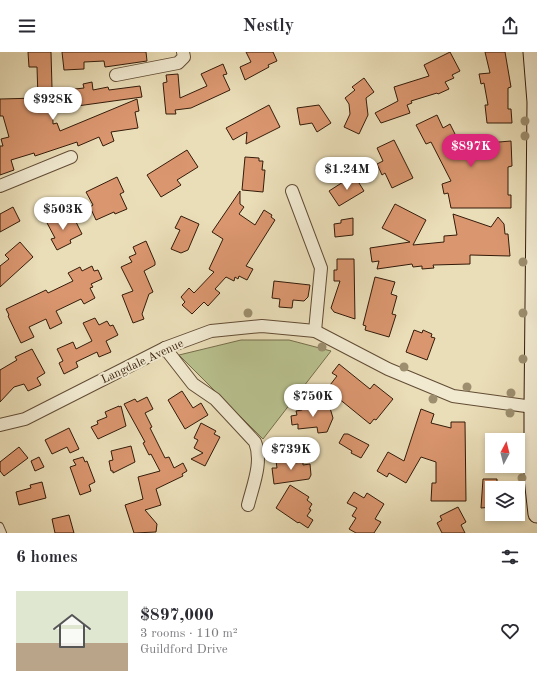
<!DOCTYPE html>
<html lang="en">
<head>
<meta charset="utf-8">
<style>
  body { margin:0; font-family:"Old Standard TT",serif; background:#f2f2f3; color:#2b2b33; height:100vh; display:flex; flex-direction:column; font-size:15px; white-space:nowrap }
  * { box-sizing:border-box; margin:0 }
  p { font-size:13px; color:#7c7c81 }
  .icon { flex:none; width:22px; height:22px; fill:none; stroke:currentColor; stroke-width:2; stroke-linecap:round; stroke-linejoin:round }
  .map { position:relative; height:481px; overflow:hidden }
  .side { display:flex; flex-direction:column; background:#fff; flex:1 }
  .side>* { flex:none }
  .needle { width:26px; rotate:7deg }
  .controls { position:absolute; left:485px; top:381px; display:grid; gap:8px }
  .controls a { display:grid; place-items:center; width:40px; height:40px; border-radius:0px; background:#fff; box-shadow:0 2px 6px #0003; font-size:20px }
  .price { position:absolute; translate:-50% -34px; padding:0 9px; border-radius:14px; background:#fff; color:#222; font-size:13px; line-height:26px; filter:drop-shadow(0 1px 2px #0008) }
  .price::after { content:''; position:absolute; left:50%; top:24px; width:12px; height:9px; margin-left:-6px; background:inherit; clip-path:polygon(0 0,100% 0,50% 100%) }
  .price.selected { background:#db2777; color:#fff }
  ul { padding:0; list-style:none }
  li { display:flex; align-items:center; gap:12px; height:100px; padding:0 16px }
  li+li { border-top:1px solid #e1e1e2 }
  li span { display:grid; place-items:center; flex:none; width:112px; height:80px; border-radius:0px; color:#555 }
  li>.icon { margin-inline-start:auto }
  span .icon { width:48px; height:48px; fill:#fffc; stroke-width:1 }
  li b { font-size:17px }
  h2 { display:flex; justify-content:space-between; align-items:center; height:48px; padding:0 16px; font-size:17px }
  header { display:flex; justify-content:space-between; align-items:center; height:52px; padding:0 16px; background:#fff; font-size:18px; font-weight:700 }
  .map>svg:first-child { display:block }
  .green { fill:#b8c18e; stroke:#766e4c }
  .building { fill:#da966f; stroke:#341b09 }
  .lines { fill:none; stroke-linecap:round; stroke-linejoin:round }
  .lane-casing { stroke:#624c35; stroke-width:8 }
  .street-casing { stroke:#624c35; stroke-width:14 }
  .secondary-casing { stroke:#341b09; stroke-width:19 }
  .lane { stroke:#f1ead1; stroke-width:6 }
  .street { stroke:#f1ead1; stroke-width:12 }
  .secondary { stroke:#f1ead1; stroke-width:17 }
  .tree { fill:#9c8e6e }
  .labels { text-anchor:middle; stroke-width:4; stroke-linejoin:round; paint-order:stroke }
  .street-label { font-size:12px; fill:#341b09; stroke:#f1ead1 }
</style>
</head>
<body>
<header><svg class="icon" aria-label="menu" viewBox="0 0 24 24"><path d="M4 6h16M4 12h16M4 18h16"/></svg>Nestly<svg class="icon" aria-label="share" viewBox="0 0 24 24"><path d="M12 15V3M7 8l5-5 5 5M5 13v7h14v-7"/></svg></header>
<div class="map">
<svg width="537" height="481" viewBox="0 0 537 481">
  <rect width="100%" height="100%" fill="#eadeb8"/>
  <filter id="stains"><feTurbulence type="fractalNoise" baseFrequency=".005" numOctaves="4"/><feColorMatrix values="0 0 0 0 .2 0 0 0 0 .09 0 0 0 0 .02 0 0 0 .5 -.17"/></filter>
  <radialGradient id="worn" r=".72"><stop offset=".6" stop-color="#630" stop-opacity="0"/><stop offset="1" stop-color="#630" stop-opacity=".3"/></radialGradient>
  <path class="green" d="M241,288h48l42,11 -68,88 -84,-84z"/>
  <g class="building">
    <path d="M28,0h23l2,72 4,-1 3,8 77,-32 2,12 -4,1 3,16 -27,4 3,9 -11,5 -4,-9 -21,9 -1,-4 -42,14 -1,-3 -23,7 3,10 -14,5v-29h3l-2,-7 8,-2 -6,-21h-3v-17l38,-1 -1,-31h-8z"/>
    <path d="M62,0h84l1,9 -42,6 -1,-6 -20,1v7l-20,1z"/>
    <path d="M246,0h27l4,9 -9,4 1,2 -24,13 -5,-13 11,-5z"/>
    <path d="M450,0l10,19 -8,4 2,3 -9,4 4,7 -11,5 -1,-1 -26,8 1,2 -5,2 3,8 -29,10 -6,-10 23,-12 -4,-14 35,-11 -5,-11z"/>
    <path d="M485,0h20l6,35 -3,1v21h3l1,14h-25l-2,-18h3l-4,-22 -3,1 -2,-10 11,-1z"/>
    <path d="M223,12l4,10 -4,1 7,15 -39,18 -16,2 1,4h-10l-3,-31 4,-1 -1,-7 12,-1 2,24 27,-12 -6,-12z"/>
    <path d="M364,26l10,14 -8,6 2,17 -9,19 -15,-7 6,-13 -1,-10 -4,-6 10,-8 -3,-3z"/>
    <path d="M92,30l1,8 15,-3 1,3 31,-4 2,11 -72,10 -2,-10 7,-1v-7l9,-1 -1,-4z"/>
    <path d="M269,53l11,22 -34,17 1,-12 -14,8 -7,-12z"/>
    <path d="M319,53l12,18 -14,9 -5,-9 -12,2 -3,-17z"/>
    <path d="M437,63l6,13 7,-4 9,18 29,9 -1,-8 24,-2 1,25 -4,1v28h3v13h-60l-3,-15 -4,1 -2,-10 9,-3 -20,-39 -5,2 -10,-19z"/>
    <path d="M394,88l19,38 -21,10 -7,-15 -3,2 -5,-11 6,-3 -6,-13z"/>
    <path d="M187,98l11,17 -21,13 4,5 -20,12 -14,-22z"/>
    <path d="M245,105l14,1v3h4l-1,9h3l-2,22 -21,-2z"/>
    <path d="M354,123l10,16 -25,15 -10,-15z"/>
    <path d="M117,125l7,15 -4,2 7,15 -12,5 -1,-2 -18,8 -6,-13 3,-2 -7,-13z"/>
    <path d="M240,139v13l4,3 -5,7 16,11 9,-15 8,5 -1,2 4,3 -29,46 7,3 -6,11 -8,-4 -1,3 -3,-2 -1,4 -8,-4 -11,12 5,4 -12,13 -4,-4 -12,12 -10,-9 3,-3 -4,-5 8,-9 5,5 20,-21 -5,-3 14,-30 -11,-7z"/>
    <path d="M395,152l31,16 -13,25 31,-3v-6l13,-1 -4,-21 38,13 7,-10 6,7 1,10h3l2,22 -40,-1v9l-37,1 1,3 -12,1v-3l-9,1 -1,-3 -35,5 2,-8 -7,1 -2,-14 40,-6 -28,-14z"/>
    <path d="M13,155l7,14 -20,11v-18z"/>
    <path d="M58,163l2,4 7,-4 3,7 5,-2 7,14 -12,6 1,3 -14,7 -6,-11 4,-1 -9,-17z"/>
    <path d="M181,164l18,8 -11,26 -7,3 -10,-4 9,-19 -5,-2z"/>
    <path d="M353,166v17l-18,2 -1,-13 7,-1v-3z"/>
    <path d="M146,189l9,21v3l-11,6 9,21 -4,2 -7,20 2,5 -11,4 -11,-28 11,-4 -12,-24 11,-5 -3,-5 7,-3 -3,-7z"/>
    <path d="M20,190l13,15 -33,30v-21l9,-7 -4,-4z"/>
    <path d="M337,207h17l1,60 -21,-7 -3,-4 9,-27h-6v-11h3z"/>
    <path d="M92,214l2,5 4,-1 4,9 -11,5 2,3 -3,1 5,10 -11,6 -3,-5 -25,12 6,12 -12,6 -4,-10 -17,8 5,10 -13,6 -13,-27 1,-1 -3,-6 40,-19 2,3 25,-12 -5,-8 12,-6 2,4z"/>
    <path d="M375,225l20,5 -4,12 6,2 -5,18 4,1 -7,22 -24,-7 1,-4 -3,-1z"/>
    <path d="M274,229l36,4 -2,12 -4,4 -11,-1 -1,8 -13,-1 1,-8 -8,-1z"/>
    <path d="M95,266l4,7 8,-4 3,5 3,-1 5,10 -12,6 5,11 -12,5 -2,-5 -21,10 2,5 -14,7 -5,-11 4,-2 -6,-12 16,-7 3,7 16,-8 -9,-18z"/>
    <path d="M414,278l8,3 1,-3 9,4 -1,3 4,1 -8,22 -21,-8z"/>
    <path d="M32,297l13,24 -8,5 4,7 -13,6 -4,-7 -10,3 -14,15v-32l17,-10 -2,-3z"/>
    <path d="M339,312l31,25 4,-5 19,15 -17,21 -2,-1 -4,5 -43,-35 10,-13 -5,-3z"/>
    <path d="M182,339l11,17 8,-5 7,12 -23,14 -17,-29z"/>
    <path d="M147,345l6,12 -8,4 7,14 -2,1 15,30 4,-1 5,11 9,-5 4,8 -5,3 1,2 -27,13 5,16 -16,5 12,14 -1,8 -22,1 -9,-28 18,-6 -5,-22 22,-6 -9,-17 -2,1 -6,-12 2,-1 -21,-38 11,-5 2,3z"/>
    <path d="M315,349l1,8 14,-1 3,10 -6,14 -9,1 -1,-6 -19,2v-5l-6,1 -1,-9 6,-1 -1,-4 6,-1v-7z"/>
    <path d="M119,354v1l2,-1 5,20 -28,13 -7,-12 7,-3 -1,-3 10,-4 -2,-5z"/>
    <path d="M421,357l13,5 -3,9 20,5v-6h14l1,79h-35l1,-18h4v-21l-15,-5 -15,26 -17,-10 -2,4 -10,-6 11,-19 16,9z"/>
    <path d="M201,371l15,8 -2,3 6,3 -15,29 -14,-7 12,-6 -9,-5 4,-8 -4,-2z"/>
    <path d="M69,376l10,21 -9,4 -3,-6 -15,7 -7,-14z"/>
    <path d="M344,382h4l21,11 -8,13 -10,-5 1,-2 -13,-8z"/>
    <path d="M131,394l4,16 -22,11v-2h-2l-2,-10 4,-1 -2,-9z"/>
    <path d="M19,395l9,11 -24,18 -4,-5v-9z"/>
    <path d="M285,403h8l1,8 9,-1v3l7,-1 1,11 -2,4 -35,5 -2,-16h5l-1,-7 9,-1z"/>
    <path d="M39,405l5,10 -9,4 -4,-10z"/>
    <path d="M83,405l2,5 2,-1 8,21 -6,3 2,6 -11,4 -10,-28 6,-2 -3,-5z"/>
    <path d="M483,427h14v9h-5v19l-11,1z"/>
    <path d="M42,430l4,16 -27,7 -3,-13 15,-4 -1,-3z"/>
    <path d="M290,433l19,12 -2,3 5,4 -3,5 2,1 -4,6 6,4 -5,8 -9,-6 -1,1 -22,-15z"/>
    <path d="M354,440l10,6 3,-5 17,11 -9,15 6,3 -7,11h-18l-7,-4 7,-11 -4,-2 5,-8 -10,-5z"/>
    <path d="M458,455l8,15 -5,3 4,8h-23l-5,-10 5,-3 -2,-4z"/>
    <path d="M69,463l5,18h-19l-3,-14z"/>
  </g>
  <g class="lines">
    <g class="lane-casing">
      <path id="lane" d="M0,474l3,7"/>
    </g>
    <g class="street-casing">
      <g id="street">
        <path d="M116,23l62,-12 6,-6 -1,-5"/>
        <path d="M0,134l71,-29"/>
        <path d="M292,139l29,77 -6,63"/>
        <path d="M165,296l28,36 22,15 40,43c8,20 -2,43 -7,63"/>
        <path d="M0,373l25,-6 140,-71 46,-17 51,-5 53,5 73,38 65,27 80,11"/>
      </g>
    </g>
    <g class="secondary-casing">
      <path id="secondary" d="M532,0l4,50 -3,305v71l4,36"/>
    </g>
    <use href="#lane" class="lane"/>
    <use href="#street" class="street"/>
    <use href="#secondary" class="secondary"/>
  </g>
  <g class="tree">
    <circle cx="525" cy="69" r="4.5"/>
    <circle cx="525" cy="84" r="4.5"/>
    <circle cx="523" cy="210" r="4.5"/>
    <circle cx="248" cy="261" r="4.5"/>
    <circle cx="523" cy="261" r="4.5"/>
    <circle cx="322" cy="295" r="4.5"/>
    <circle cx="523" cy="307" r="4.5"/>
    <circle cx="404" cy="315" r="4.5"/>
    <circle cx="467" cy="335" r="4.5"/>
    <circle cx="511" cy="341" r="4.5"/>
    <circle cx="433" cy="347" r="4.5"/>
    <circle cx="510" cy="361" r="4.5"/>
    <circle cx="522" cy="426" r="4.5"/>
  </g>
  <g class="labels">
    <g class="street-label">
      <text transform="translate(142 309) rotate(-25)" y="4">Langdale Avenue</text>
    </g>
  </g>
  <rect width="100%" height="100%" filter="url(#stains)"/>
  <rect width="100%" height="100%" fill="url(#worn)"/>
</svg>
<div class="controls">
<a><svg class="needle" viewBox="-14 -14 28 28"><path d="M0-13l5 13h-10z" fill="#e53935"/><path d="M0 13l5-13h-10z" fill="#7c7c81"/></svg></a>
<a><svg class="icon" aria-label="layers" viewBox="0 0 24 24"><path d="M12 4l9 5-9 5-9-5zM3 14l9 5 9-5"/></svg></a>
</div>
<b class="price" style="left:53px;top:69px">$928K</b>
<b class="price selected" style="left:471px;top:116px">$897K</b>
<b class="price" style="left:347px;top:139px">$1.24M</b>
<b class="price" style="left:63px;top:179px">$503K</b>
<b class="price" style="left:313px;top:366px">$750K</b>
<b class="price" style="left:291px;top:419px">$739K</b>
</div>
<section class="side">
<h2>6 homes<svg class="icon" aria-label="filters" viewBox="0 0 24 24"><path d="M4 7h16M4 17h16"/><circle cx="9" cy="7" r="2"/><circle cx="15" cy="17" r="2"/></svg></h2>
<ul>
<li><span style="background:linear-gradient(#dfe7d0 65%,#b9a48a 0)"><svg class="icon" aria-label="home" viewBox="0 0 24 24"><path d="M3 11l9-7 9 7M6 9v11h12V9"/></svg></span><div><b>$897,000</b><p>3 rooms · 110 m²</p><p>Guildford Drive</p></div><svg class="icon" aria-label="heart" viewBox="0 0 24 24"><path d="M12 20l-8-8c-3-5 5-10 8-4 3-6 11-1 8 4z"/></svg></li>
</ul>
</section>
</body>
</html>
